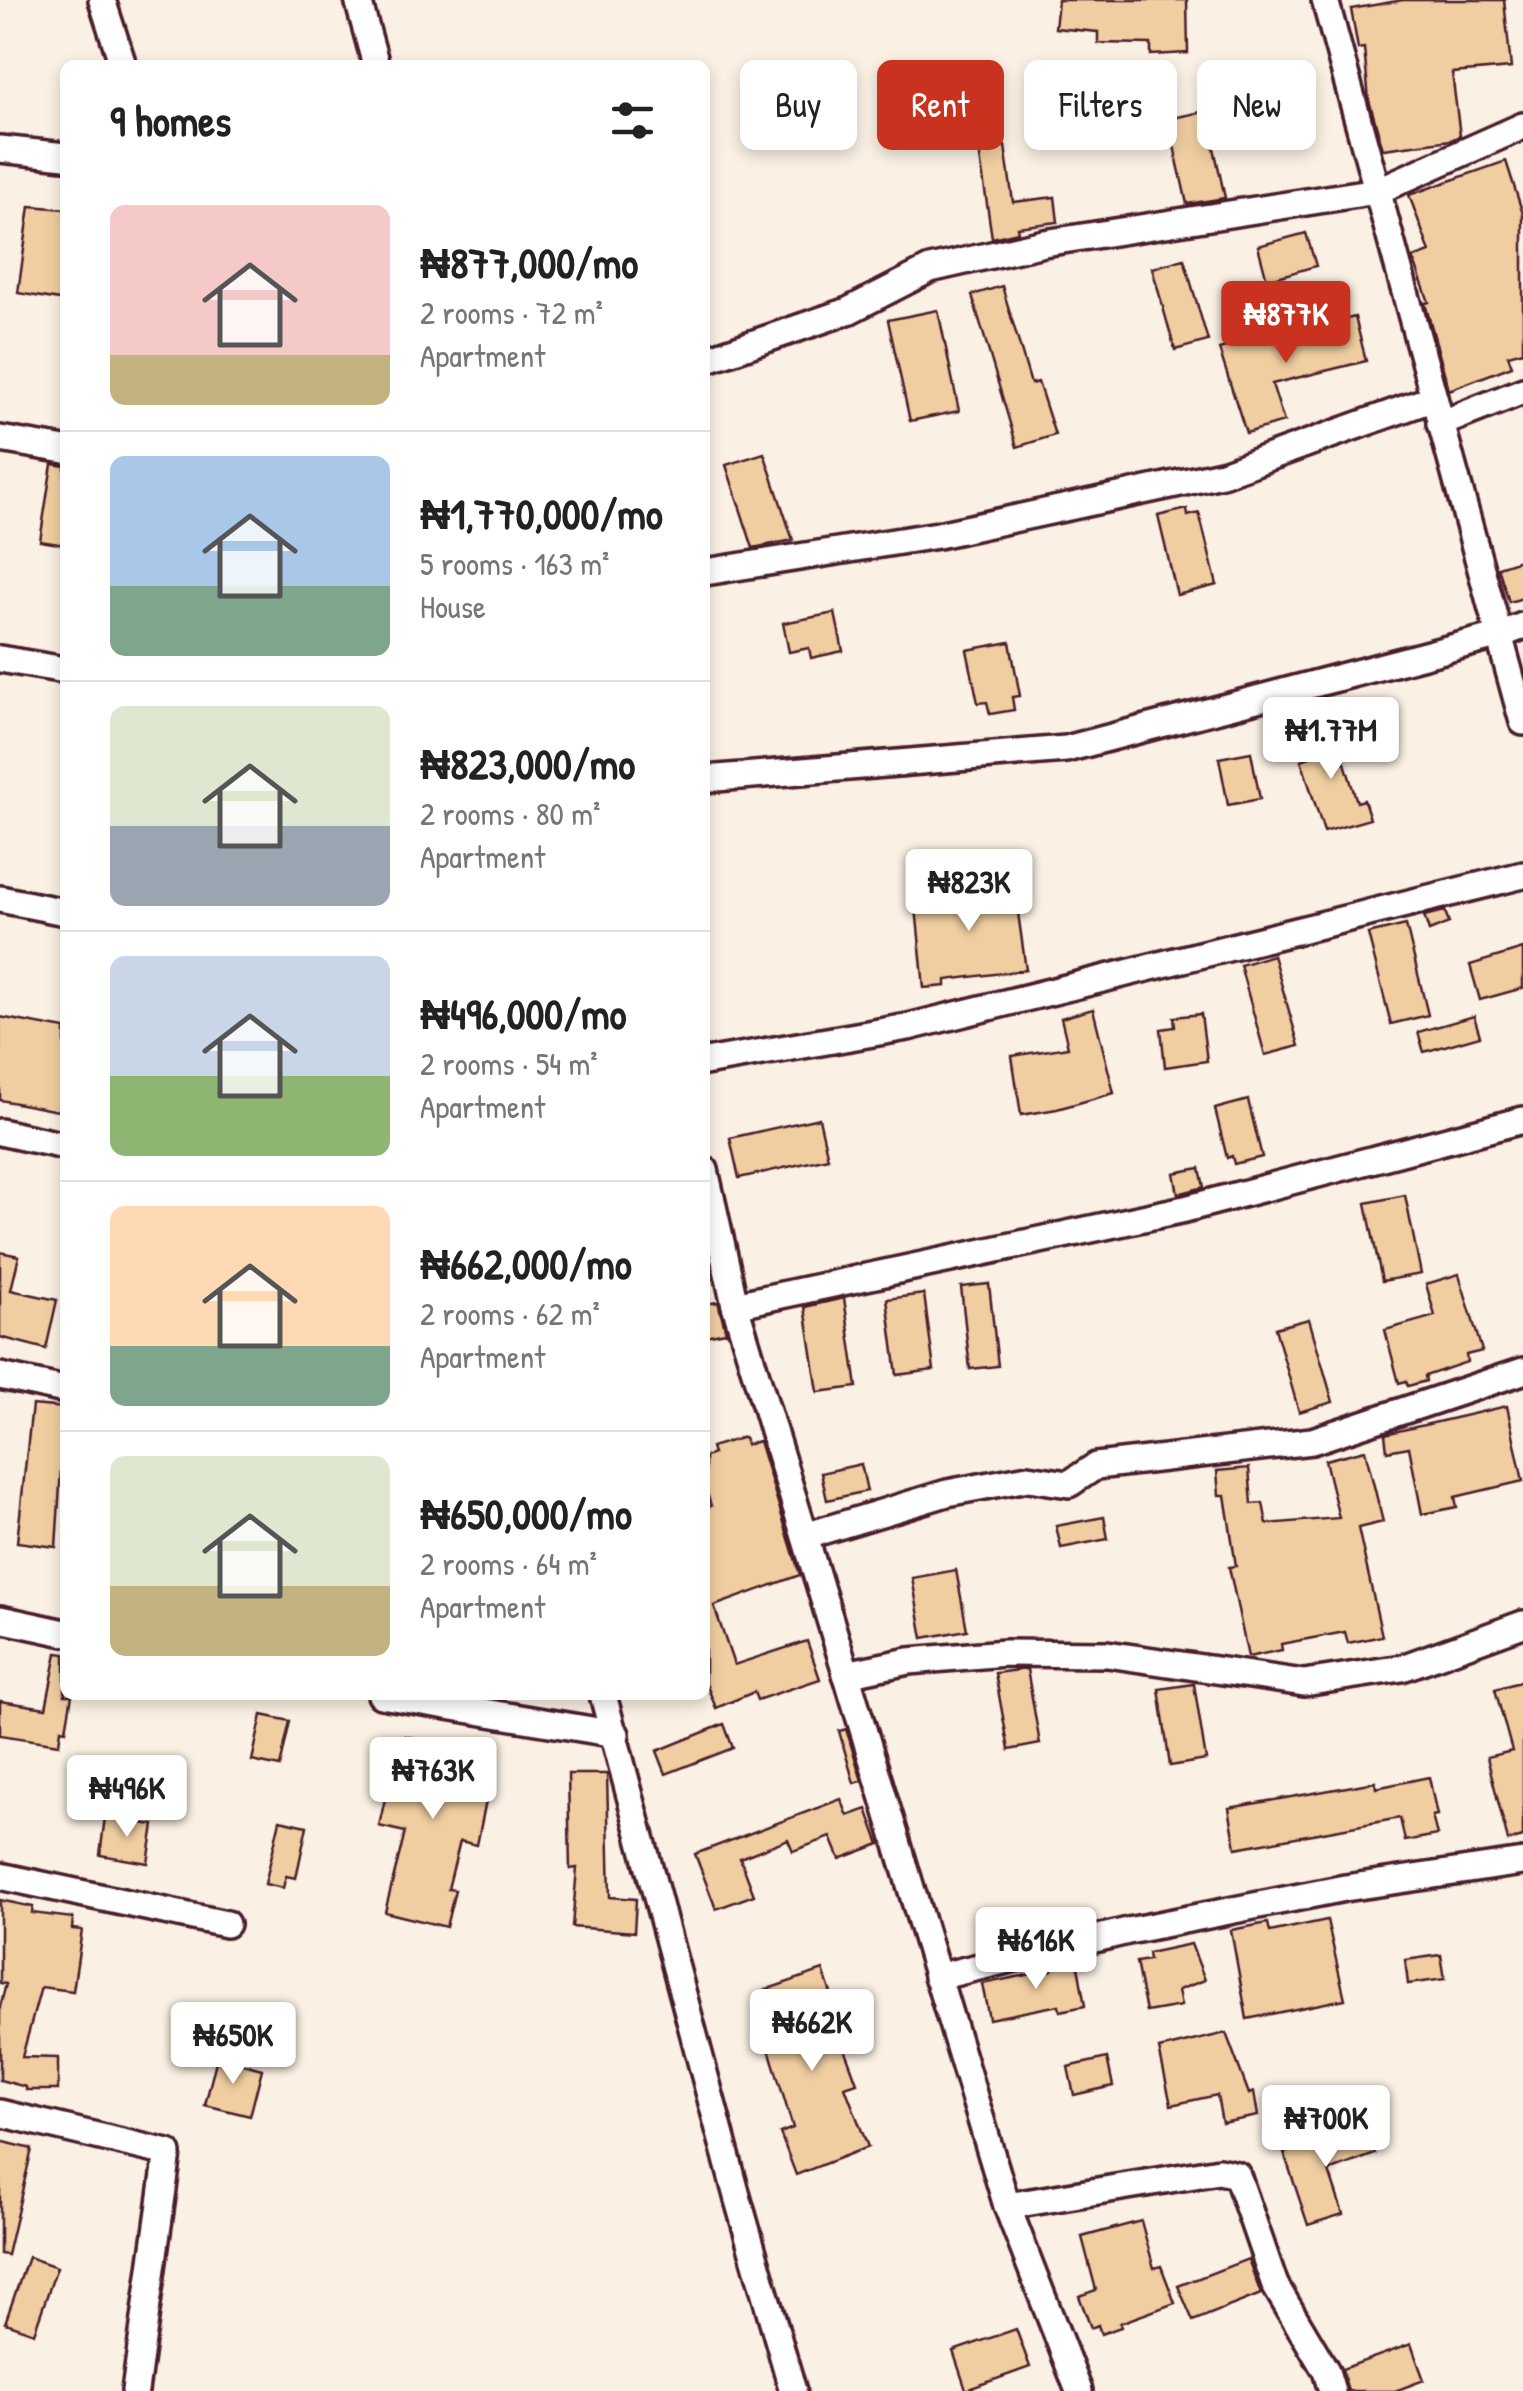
<!DOCTYPE html>
<html lang="en">
<head>
<meta charset="utf-8">
<style>
  body { margin:0; font-family:"Patrick Hand",sans-serif; background:#f6f6f6; color:#222; height:100vh; display:flex; flex-direction:column; font-size:38px; white-space:nowrap }
  * { box-sizing:border-box; margin:0 }
  p { font-size:32px; color:#767676 }
  .icon { flex:none; width:55px; height:55px; fill:none; stroke:currentColor; stroke-width:2; stroke-linecap:round; stroke-linejoin:round }
  .map { position:relative; flex:1; overflow:hidden }
  .drawer { position:absolute; left:60px; top:60px; width:650px; height:1640px; display:flex; flex-direction:column; background:#fff; border-radius:15px; box-shadow:0 5px 15px #0003 }
  .drawer>* { flex:none }
  .guide { position:absolute; left:740px; top:60px; width:632px; height:90px; display:flex; gap:20px }
  .price { position:absolute; translate:-50% -85px; padding:0 22px; border-radius:10px; background:#fff; color:#222; font-size:32px; line-height:65px; filter:drop-shadow(0 2px 5px #0008) }
  .price::after { content:''; position:absolute; left:50%; top:60px; width:30px; height:22px; margin-left:-15px; background:inherit; clip-path:polygon(0 0,100% 0,50% 100%) }
  .price.current { background:#c8321e; color:#fff }
  ul { padding:0; list-style:none }
  li { display:flex; align-items:center; gap:30px; height:250px; padding:0 50px }
  li+li { border-top:2px solid #e0e0e0 }
  li span { display:grid; place-items:center; flex:none; width:280px; height:200px; border-radius:15px; color:#555 }
  li>.icon { margin-inline-start:auto }
  span .icon { width:120px; height:120px; fill:#fffc; stroke-width:1 }
  li b { font-size:42px }
  h2 { display:flex; justify-content:space-between; align-items:center; height:120px; padding:0 50px; font-size:42px }
  .pill { padding:0 35px; border-radius:15px; background:#fff; box-shadow:0 5px 15px #0003; font-size:35px; line-height:90px }
  .pill.current { background:#c8321e; color:#fff }
  .map>svg:first-child { display:block }
  .building { fill:#f0cea1; stroke:#4a1f2b; stroke-width:2.5 }
  .lines { fill:none; stroke-linecap:round; stroke-linejoin:round }
  .minor-casing { stroke:#4a1f2b; stroke-width:32 }
  .minor { stroke:#fff; stroke-width:25 }
</style>
</head>
<body>
<div class="map">
<svg width="1523" height="2391" viewBox="0 0 1523 2391">
  <rect width="100%" height="100%" fill="#faf0e3"/>
  <filter id="ink" filterUnits="userSpaceOnUse"><feTurbulence type="fractalNoise" baseFrequency=".01" numOctaves="2"/><feDisplacementMap in="SourceGraphic" scale="20" xChannelSelector="R" yChannelSelector="G"/><feConvolveMatrix kernelMatrix="1 2 1 2 8 2 1 2 1" color-interpolation-filters="sRGB"/></filter>
  <g filter="url(#ink)">
    <g class="building">
      <path d="M1058,0h129l1,53 -37,2v-11l-53,-1v-11l-43,-4z"/>
      <path d="M1403,0h101l7,68 -59,5 8,63 -9,4 -68,9 -14,-49 -5,-52 -6,1 -7,-40z"/>
      <path d="M1206,111l19,87 -38,6 -19,-85z"/>
      <path d="M1005,146l8,56 42,-5 3,25 -41,5 1,5 -26,6 -13,-88z"/>
      <path d="M1506,161l17,53v137l-15,4 4,11 -63,24 -24,-87 4,-1 -16,-44 17,-6 -21,-57z"/>
      <path d="M30,206l35,3v54l-6,37 -41,-7z"/>
      <path d="M1306,233l10,33 -49,14 -9,-34z"/>
      <path d="M1184,259l24,82 -33,9 -23,-82z"/>
      <path d="M1002,286l29,98 7,-2 17,53 -38,12 -45,-152z"/>
      <path d="M938,310l21,101 -49,10 -22,-101z"/>
      <path d="M1355,317l11,44 -94,23 12,38 -38,11 -27,-84 38,-12 1,3z"/>
      <path d="M764,453l29,87 -40,8 -27,-83z"/>
      <path d="M52,464l13,2v79l-25,-4z"/>
      <path d="M1187,509l1,7 11,-3 18,72 -40,10 -19,-79z"/>
      <path d="M1523,559v39l-14,4 -11,-35z"/>
      <path d="M835,613l8,38 -32,7 -2,-10 -20,4 -6,-29z"/>
      <path d="M1010,642l10,54 -8,1 2,13 -24,4 -3,-12 -9,1 -11,-53z"/>
      <path d="M1334,727l23,75 7,-2 6,19 -46,13 -23,-72 9,-3 -7,-21z"/>
      <path d="M1251,752l9,47 -32,6 -9,-47z"/>
      <path d="M1014,884l12,86 -80,10v6l-22,2 -9,-91z"/>
      <path d="M1445,911l4,12 -20,8 -5,-15z"/>
      <path d="M1406,925l22,90 -37,9 -23,-90z"/>
      <path d="M1523,949v39l-43,12 -10,-35z"/>
      <path d="M1273,955l26,91 -34,9 -25,-90z"/>
      <path d="M1093,1009l21,84 -57,16 -36,6 -9,-59 56,-9 -7,-29z"/>
      <path d="M1201,1014l6,47 -42,6 -4,-38 14,-2 -1,-10z"/>
      <path d="M1474,1016l6,20 -56,16 -6,-20z"/>
      <path d="M0,1017l65,12v46l-7,36 -58,-11z"/>
      <path d="M1248,1100l14,57 -28,7 -2,-8 -5,2 -12,-49z"/>
      <path d="M819,1118l9,40 -89,20 -9,-40z"/>
      <path d="M1200,1168l4,19 -26,7 -4,-21z"/>
      <path d="M1405,1195l16,79 -39,7 -16,-78z"/>
      <path d="M0,1252l19,4 -8,34 46,10 -11,49 -46,-12z"/>
      <path d="M1459,1274l23,77 -16,4 1,7 -42,14 1,5 -18,5 -2,-5 -7,2 -14,-53 50,-14 -9,-32z"/>
      <path d="M989,1284l9,82 -28,3 -9,-82z"/>
      <path d="M924,1294l10,76 -37,5 -10,-76z"/>
      <path d="M844,1298l13,89 -39,5 -13,-85z"/>
      <path d="M718,1302l8,30 -21,4v-32z"/>
      <path d="M1309,1319l24,83 -34,10 -24,-84z"/>
      <path d="M32,1405l33,3 -9,139 -39,-5z"/>
      <path d="M1507,1406l16,75 -68,16 2,10 -35,7 -13,-67 -22,4 -2,-17z"/>
      <path d="M744,1437l2,8 13,-4 41,134 -86,31 20,59 73,-24 13,38 -63,21 -3,-8 -38,16 -11,-27v-173l6,-2 -6,-20v-29l8,-3 -2,-7z"/>
      <path d="M1365,1450l18,72 -25,6 24,108 -34,7 -3,-11 -64,12 1,6 -34,7 -19,-90 7,-1 -11,-71h-6l-2,-24 32,-3 3,36 11,-1 4,21 72,-6 -14,-58z"/>
      <path d="M861,1464l6,27 -40,9 -6,-27z"/>
      <path d="M1104,1517l4,22 -47,9 -5,-22z"/>
      <path d="M956,1570l11,60 -44,8 -11,-60z"/>
      <path d="M57,1653l8,1v41h7l-6,35 -5,-1 -2,15 -59,-9v-34l46,7z"/>
      <path d="M1027,1669l13,75 -31,6 -14,-77z"/>
      <path d="M1523,1681v156l-15,4 -21,-84 25,-6 -17,-62z"/>
      <path d="M1194,1684l12,76 -36,6 -11,-77z"/>
      <path d="M262,1715l28,6 -10,46 -28,-6z"/>
      <path d="M724,1724l9,24 -67,26 -9,-23z"/>
      <path d="M846,1729l16,52 -8,2 -15,-52z"/>
      <path d="M405,1736l90,20 -18,89 -17,-4 -12,48 7,1 -9,37 -61,-15 20,-80 -26,-6 16,-73 6,1z"/>
      <path d="M568,1774h39l3,123 26,2 -2,33 -62,-5 5,-59 -7,1z"/>
      <path d="M1429,1777l8,38 -5,1 5,19 -32,6 -5,-23 -164,30 -7,-40 146,-26 1,6z"/>
      <path d="M841,1799l7,17 19,-7 13,35 -40,15 -9,-22 -38,14 -5,-12 -48,19 14,37 -38,14 -21,-55z"/>
      <path d="M105,1817l49,8 -6,38 -48,-8z"/>
      <path d="M280,1820l27,6 -11,52 -10,-2 -3,12 -18,-4z"/>
      <path d="M0,1900l33,7 -1,6 41,5 -1,11 10,1 -9,61 -32,-4 -19,70 36,1v32h-32v-3l-26,-7v-73l6,-23 -6,-1z"/>
      <path d="M1327,1920l18,79 -98,20 -16,-89 37,-7 2,9z"/>
      <path d="M1191,1944l14,36 -27,10 3,16 -35,6 -10,-50 13,-2 -1,-7z"/>
      <path d="M1441,1955l4,24 -37,5 -3,-24z"/>
      <path d="M1077,1960l8,46 -25,5 -1,-6 -70,14 -7,-35 70,-14 -1,-4z"/>
      <path d="M823,1970l11,32 -6,2 29,79 -12,4 23,60 -72,28 -16,-42 13,-5 -29,-96 11,-3 -13,-38z"/>
      <path d="M1226,2033l23,61 5,-2 4,24 -36,7 -5,-28 -46,10 -12,-56z"/>
      <path d="M217,2057l45,12 -12,47 -45,-11z"/>
      <path d="M1107,2058l6,28 -39,9 -6,-28z"/>
      <path d="M1363,2122l12,32 -46,17 14,43 -35,11 -24,-72 63,-21 -2,-4z"/>
      <path d="M0,2141l32,8 -25,106 -7,-1z"/>
      <path d="M1141,2221l13,47 7,-2 14,37 -55,20 1,4 -20,7 -3,-9 -7,3 -12,-32 17,-6 -14,-53z"/>
      <path d="M28,2257l29,10 -23,66 -29,-10z"/>
      <path d="M1248,2259l13,35 -68,27 -15,-35z"/>
      <path d="M1016,2329l14,38 -64,23 -13,-39z"/>
      <path d="M1411,2344l13,36 -29,11h-47l-6,-22z"/>
    </g>
    <g class="lines">
      <g class="minor-casing">
        <g id="minor">
          <path d="M102,0l21,65"/>
          <path d="M358,0l18,65"/>
          <path d="M1325,0l198,722"/>
          <path d="M0,149l65,7"/>
          <path d="M705,360l143,-49 82,-42 114,-26 333,-52 146,-65"/>
          <path d="M1440,424l83,-33"/>
          <path d="M0,439l65,11"/>
          <path d="M705,572l233,-37 284,-61 212,-76"/>
          <path d="M0,659l65,11"/>
          <path d="M705,779l361,-30 431,-113 26,-10"/>
          <path d="M0,899l65,13"/>
          <path d="M705,1062l203,-35 615,-152"/>
          <path d="M0,1132l65,14"/>
          <path d="M705,1170l30,135 272,901 72,185"/>
          <path d="M735,1305l450,-96 338,-89"/>
          <path d="M0,1376l65,14"/>
          <path d="M805,1536l142,-43 81,-15 41,6 27,-18 216,-25 211,-70"/>
          <path d="M0,1619l65,14"/>
          <path d="M846,1674l63,-13 96,-8 102,1 197,29 98,-15 121,-44"/>
          <path d="M381,1695l235,39"/>
          <path d="M603,1695l135,505 55,191"/>
          <path d="M0,1876l226,48"/>
          <path d="M937,1977l191,-46 217,-43 178,-26"/>
          <path d="M0,2113l168,40 -33,238"/>
          <path d="M1007,2206l212,-35 18,4 38,110 51,86 6,20"/>
        </g>
      </g>
      <use href="#minor" class="minor"/>
    </g>
  </g>
</svg>
<b class="price current" style="left:1286px;top:366px">₦877K</b>
<b class="price" style="left:1331px;top:782px">₦1.77M</b>
<b class="price" style="left:969px;top:934px">₦823K</b>
<b class="price" style="left:433px;top:1822px">₦763K</b>
<b class="price" style="left:127px;top:1840px">₦496K</b>
<b class="price" style="left:1036px;top:1992px">₦616K</b>
<b class="price" style="left:812px;top:2074px">₦662K</b>
<b class="price" style="left:233px;top:2087px">₦650K</b>
<b class="price" style="left:1326px;top:2170px">₦700K</b>
<div class="guide">
<a class="pill">Buy</a>
<a class="pill current">Rent</a>
<a class="pill">Filters</a>
<a class="pill">New</a>
</div>
<section class="drawer">
<h2>9 homes<svg class="icon" aria-label="filters" viewBox="0 0 24 24"><path d="M4 7h16M4 17h16"/><circle cx="9" cy="7" r="2"/><circle cx="15" cy="17" r="2"/></svg></h2>
<ul>
<li><span style="background:linear-gradient(#f6c9c9 75%,#c2b280 0)"><svg class="icon" aria-label="home" viewBox="0 0 24 24"><path d="M3 11l9-7 9 7M6 9v11h12V9"/></svg></span><div><b>₦877,000/mo</b><p>2 rooms · 72 m²</p><p>Apartment</p></div></li>
<li><span style="background:linear-gradient(#a9c7e8 65%,#7fa58c 0)"><svg class="icon" aria-label="home" viewBox="0 0 24 24"><path d="M3 11l9-7 9 7M6 9v11h12V9"/></svg></span><div><b>₦1,770,000/mo</b><p>5 rooms · 163 m²</p><p>House</p></div></li>
<li><span style="background:linear-gradient(#dfe7d0 60%,#9aa5b1 0)"><svg class="icon" aria-label="home" viewBox="0 0 24 24"><path d="M3 11l9-7 9 7M6 9v11h12V9"/></svg></span><div><b>₦823,000/mo</b><p>2 rooms · 80 m²</p><p>Apartment</p></div></li>
<li><span style="background:linear-gradient(#c9d6e8 60%,#8fb573 0)"><svg class="icon" aria-label="home" viewBox="0 0 24 24"><path d="M3 11l9-7 9 7M6 9v11h12V9"/></svg></span><div><b>₦496,000/mo</b><p>2 rooms · 54 m²</p><p>Apartment</p></div></li>
<li><span style="background:linear-gradient(#ffd9b3 70%,#7fa58c 0)"><svg class="icon" aria-label="home" viewBox="0 0 24 24"><path d="M3 11l9-7 9 7M6 9v11h12V9"/></svg></span><div><b>₦662,000/mo</b><p>2 rooms · 62 m²</p><p>Apartment</p></div></li>
<li><span style="background:linear-gradient(#dfe7d0 65%,#c2b280 0)"><svg class="icon" aria-label="home" viewBox="0 0 24 24"><path d="M3 11l9-7 9 7M6 9v11h12V9"/></svg></span><div><b>₦650,000/mo</b><p>2 rooms · 64 m²</p><p>Apartment</p></div></li>
</ul>
</section>
</div>
</body>
</html>
